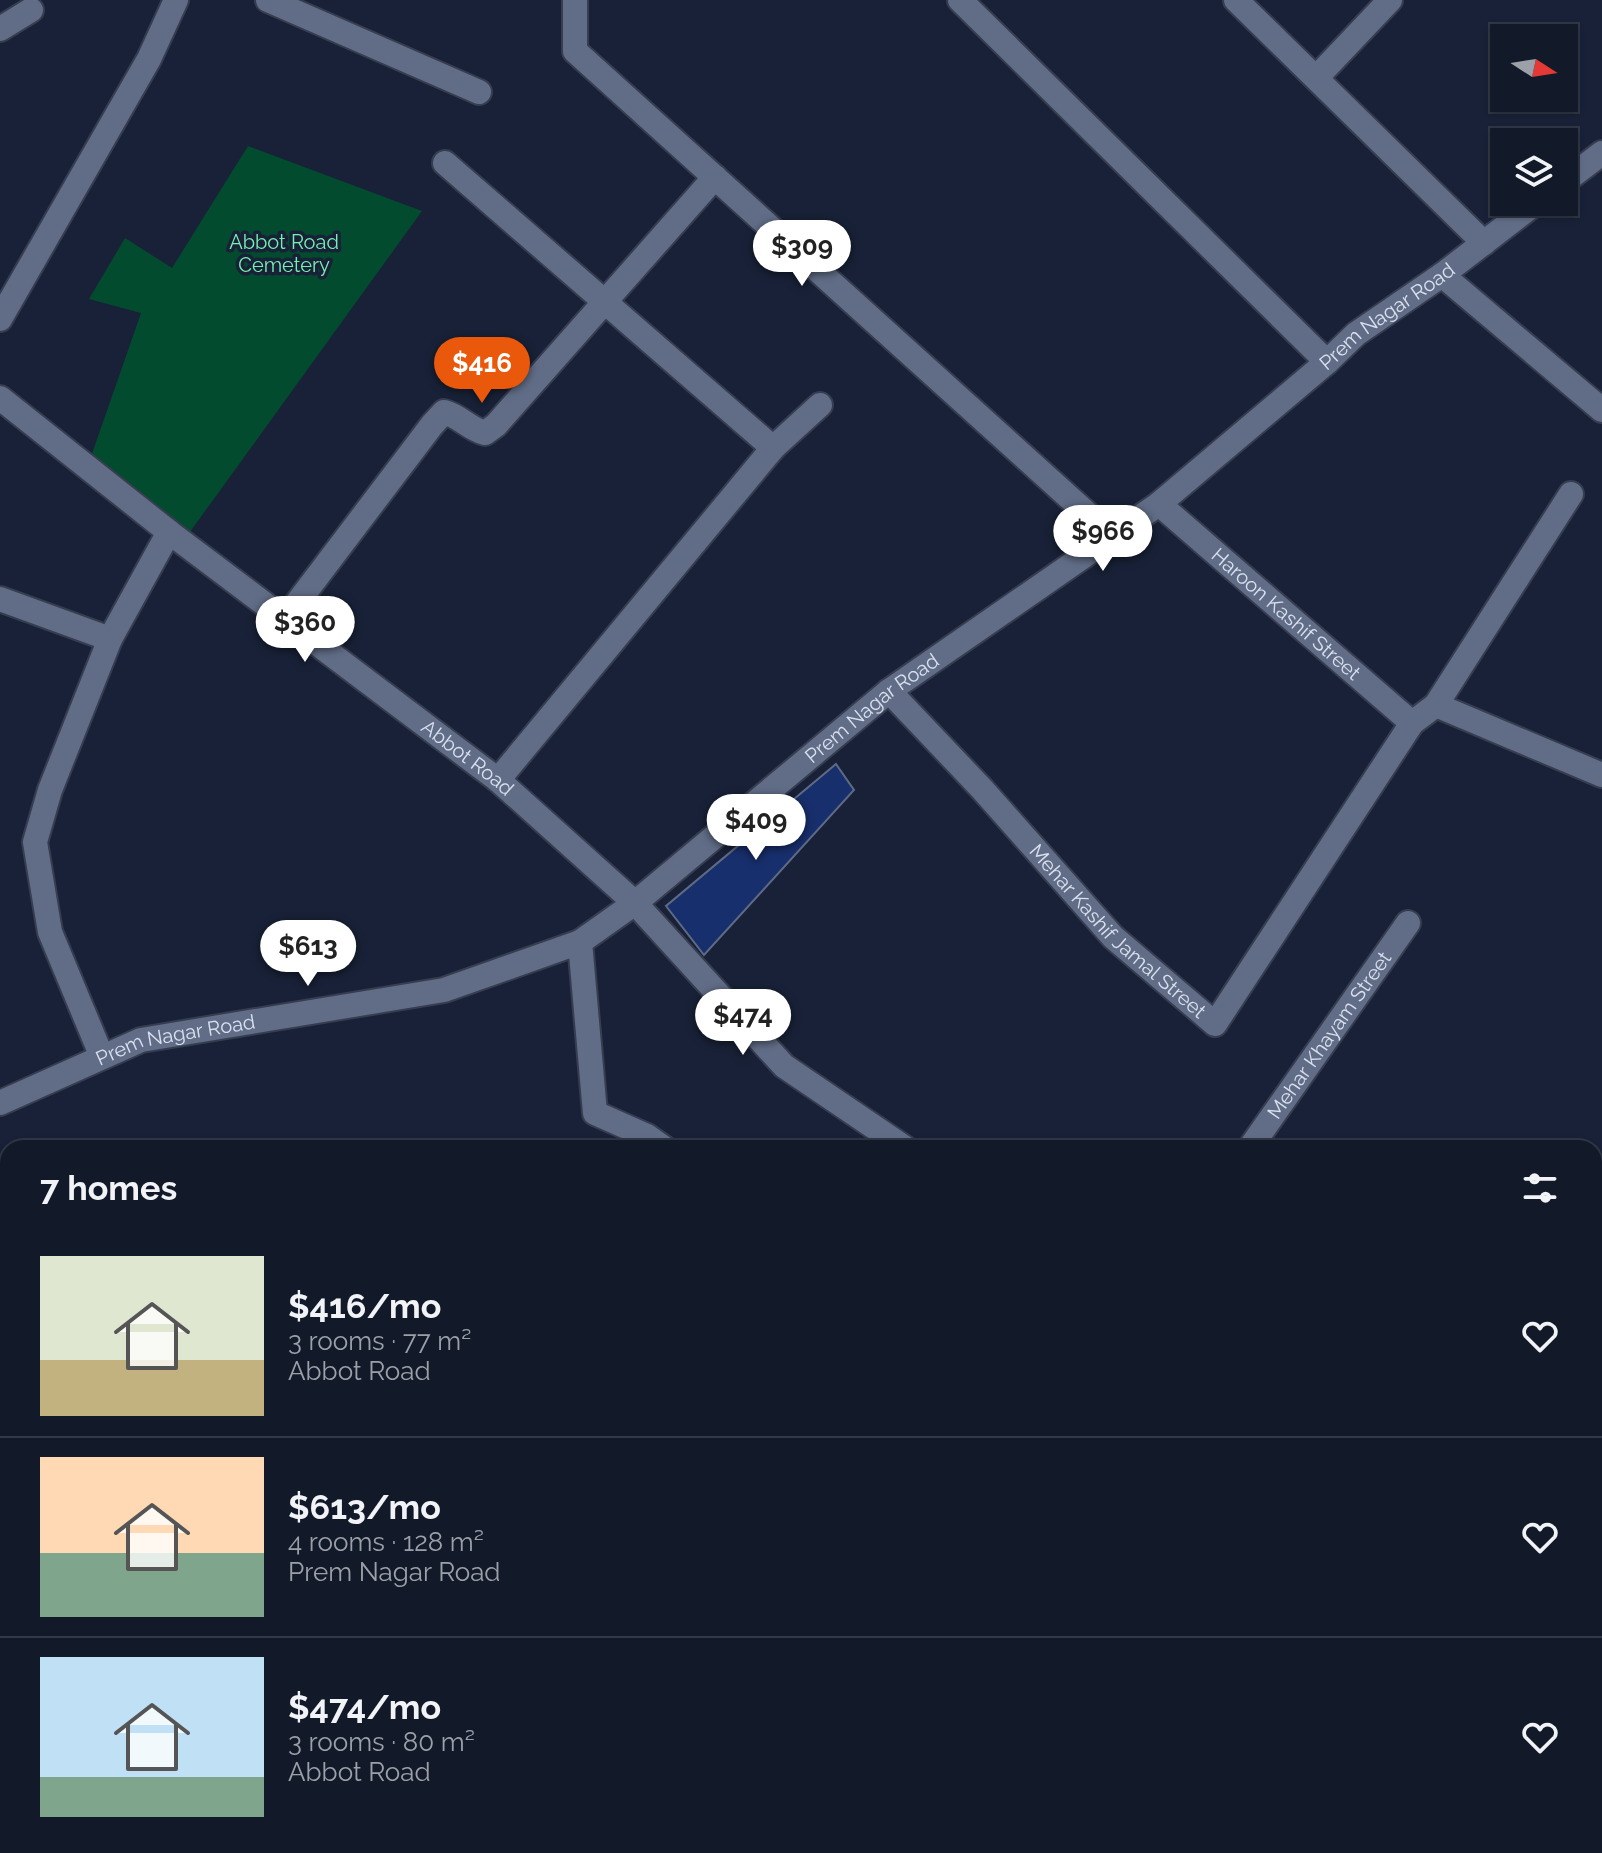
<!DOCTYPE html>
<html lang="en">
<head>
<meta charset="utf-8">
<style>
  body { margin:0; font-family:Raleway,sans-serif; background:#1f2635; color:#f1f3f6; height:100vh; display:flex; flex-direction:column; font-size:30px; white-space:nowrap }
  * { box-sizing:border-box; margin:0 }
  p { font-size:26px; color:#9ca0a8 }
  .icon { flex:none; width:44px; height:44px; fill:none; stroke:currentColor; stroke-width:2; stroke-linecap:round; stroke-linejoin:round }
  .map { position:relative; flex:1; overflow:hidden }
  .panel { position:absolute; left:0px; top:1140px; width:1602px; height:714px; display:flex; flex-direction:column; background:#121929; border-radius:24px 24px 0 0; box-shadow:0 2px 6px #0004,0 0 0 2px #313846 }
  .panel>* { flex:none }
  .needle { width:52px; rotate:102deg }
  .controls { position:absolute; left:1490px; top:24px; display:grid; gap:16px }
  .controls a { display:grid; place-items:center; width:88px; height:88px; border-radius:0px; background:#121929; box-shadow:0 2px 6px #0004,0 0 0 2px #313846; font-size:40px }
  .price { position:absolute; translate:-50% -68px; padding:0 18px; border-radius:28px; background:#fff; color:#222; font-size:26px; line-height:52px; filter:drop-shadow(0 2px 4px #0008) }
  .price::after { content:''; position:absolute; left:50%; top:48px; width:24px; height:18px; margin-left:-12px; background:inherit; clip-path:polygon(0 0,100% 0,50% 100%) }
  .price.on { background:#ea580c; color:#fff }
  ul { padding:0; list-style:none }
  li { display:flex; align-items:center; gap:24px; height:200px; padding:0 40px }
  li+li { border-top:2px solid #313846 }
  li span { display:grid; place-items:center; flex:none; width:224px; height:160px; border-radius:0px; color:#555 }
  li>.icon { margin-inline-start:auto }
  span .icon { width:96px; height:96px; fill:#fffc; stroke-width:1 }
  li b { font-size:34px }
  h2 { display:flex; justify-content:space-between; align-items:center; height:96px; padding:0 40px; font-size:34px }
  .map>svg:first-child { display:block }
  .green { fill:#034b2e }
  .building { fill:#182f6d; stroke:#5f6b85; stroke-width:2 }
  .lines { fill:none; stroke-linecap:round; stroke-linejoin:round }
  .minor-casing { stroke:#373d50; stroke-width:28 }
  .minor { stroke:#616d87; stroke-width:24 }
  .labels { text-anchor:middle; stroke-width:7; stroke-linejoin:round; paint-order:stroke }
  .park-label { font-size:20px; fill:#75f0b1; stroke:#182137 }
  .street-label { font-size:20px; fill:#d9e0ef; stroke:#182137 }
</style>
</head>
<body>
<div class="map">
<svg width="1602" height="1853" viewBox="0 0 1602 1853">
  <rect width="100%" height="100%" fill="#182137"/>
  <path class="green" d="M248,146l174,65 -240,332 -95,-75 54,-155 -52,-14 36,-61 47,30z"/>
  <path class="building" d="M836,764l18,26 -150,165 -38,-49z"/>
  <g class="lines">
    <g class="minor-casing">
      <g id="minor">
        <path d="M268,0l211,92"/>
        <path d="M575,0v51l538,486"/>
        <path d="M960,0l367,362"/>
        <path d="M1236,0l248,243"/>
        <path d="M0,29l31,-19"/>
        <path d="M1317,77l73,-77"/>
        <path d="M445,163l328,285"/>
        <path d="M1564,182l38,-29"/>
        <path d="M1442,275l160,135"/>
        <path d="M0,319l149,-260 27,-59"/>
        <path id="s1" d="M0,398l169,134 329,248 137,123 149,163 121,82"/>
        <path id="s2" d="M1159,504l253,219"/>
        <path d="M0,599l110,40"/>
        <path d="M285,619l147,-194 12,-13c16,4 25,17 41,21l11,-8 219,-248"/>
        <path id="s3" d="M889,691l93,98 131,148 102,87 197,-301 24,-18 166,70"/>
        <path d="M1436,705l135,-211"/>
        <path d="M498,780l275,-332 47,-43"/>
        <path d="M580,942l15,171 52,23 17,12"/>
        <path d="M102,1057l-52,-125 -15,-90 15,-52 60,-151 59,-107"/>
        <path id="s4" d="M0,1103l141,-63 303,-50 136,-48 55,-39 254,-212 270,-187 168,-142 29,-28 86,-59 95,-73"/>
        <path id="s5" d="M1250,1148l158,-225"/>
        <path d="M0,1383l8,2"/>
        <path d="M1594,1575l8,4"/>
        <path d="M0,1765l8,2"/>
        <path d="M341,1846l29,7"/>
        <path d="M757,1846l26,7"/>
        <path d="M127,1853l2,-7"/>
        <path d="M266,1853l2,-7"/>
        <path d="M425,1853l2,-7"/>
        <path d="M839,1853l2,-7"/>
      </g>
    </g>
    <use href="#minor" class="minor"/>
  </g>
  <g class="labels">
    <g class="park-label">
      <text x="284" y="249">Abbot Road<tspan x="284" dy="23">Cemetery</tspan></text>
    </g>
    <g class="street-label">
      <text dy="7" stroke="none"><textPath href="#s4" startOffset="1628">Prem Nagar Road</textPath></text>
      <text dy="7" stroke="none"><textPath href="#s2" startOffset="168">Haroon Kashif Street</textPath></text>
      <text dy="7" stroke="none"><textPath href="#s4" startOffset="980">Prem Nagar Road</textPath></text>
      <text dy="7" stroke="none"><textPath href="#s1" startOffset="590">Abbot Road</textPath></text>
      <text dy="7" stroke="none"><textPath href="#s3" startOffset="332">Mehar Kashif Jamal Street</textPath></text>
      <text dy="7" stroke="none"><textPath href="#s5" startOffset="138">Mehar Khayam Street</textPath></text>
      <text dy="7" stroke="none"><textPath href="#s4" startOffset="188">Prem Nagar Road</textPath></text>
    </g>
  </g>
</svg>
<div class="controls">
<a><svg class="needle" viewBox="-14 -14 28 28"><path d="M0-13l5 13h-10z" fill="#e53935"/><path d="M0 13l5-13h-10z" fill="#9ca0a8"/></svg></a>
<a><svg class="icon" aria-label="layers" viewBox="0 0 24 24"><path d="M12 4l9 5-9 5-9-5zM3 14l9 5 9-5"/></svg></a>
</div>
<b class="price" style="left:802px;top:288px">$309</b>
<b class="price on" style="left:482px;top:405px">$416</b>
<b class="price" style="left:1103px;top:573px">$966</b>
<b class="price" style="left:305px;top:664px">$360</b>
<b class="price" style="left:756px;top:862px">$409</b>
<b class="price" style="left:308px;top:988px">$613</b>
<b class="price" style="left:743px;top:1057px">$474</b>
<section class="panel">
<h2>7 homes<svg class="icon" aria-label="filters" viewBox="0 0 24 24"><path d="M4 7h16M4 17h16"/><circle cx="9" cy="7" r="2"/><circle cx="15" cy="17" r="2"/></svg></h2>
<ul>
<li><span style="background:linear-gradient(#dfe7d0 65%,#c2b280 0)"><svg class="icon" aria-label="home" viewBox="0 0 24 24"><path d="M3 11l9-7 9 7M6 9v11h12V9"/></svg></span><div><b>$416/mo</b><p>3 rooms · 77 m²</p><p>Abbot Road</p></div><svg class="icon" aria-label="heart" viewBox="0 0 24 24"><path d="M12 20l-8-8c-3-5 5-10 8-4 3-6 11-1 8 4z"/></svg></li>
<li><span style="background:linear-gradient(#ffd9b3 60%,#7fa58c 0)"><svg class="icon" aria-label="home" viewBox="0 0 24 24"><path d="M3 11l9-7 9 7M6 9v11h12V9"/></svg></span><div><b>$613/mo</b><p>4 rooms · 128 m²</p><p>Prem Nagar Road</p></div><svg class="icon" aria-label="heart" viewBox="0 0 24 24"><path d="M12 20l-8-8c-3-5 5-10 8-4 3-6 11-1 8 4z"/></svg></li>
<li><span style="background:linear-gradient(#bfe0f5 75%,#7fa58c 0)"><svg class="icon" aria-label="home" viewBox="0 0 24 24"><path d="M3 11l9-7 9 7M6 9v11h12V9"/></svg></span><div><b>$474/mo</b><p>3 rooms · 80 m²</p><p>Abbot Road</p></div><svg class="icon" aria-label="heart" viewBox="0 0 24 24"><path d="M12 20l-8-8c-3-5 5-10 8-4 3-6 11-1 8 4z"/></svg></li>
</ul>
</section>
</div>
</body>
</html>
